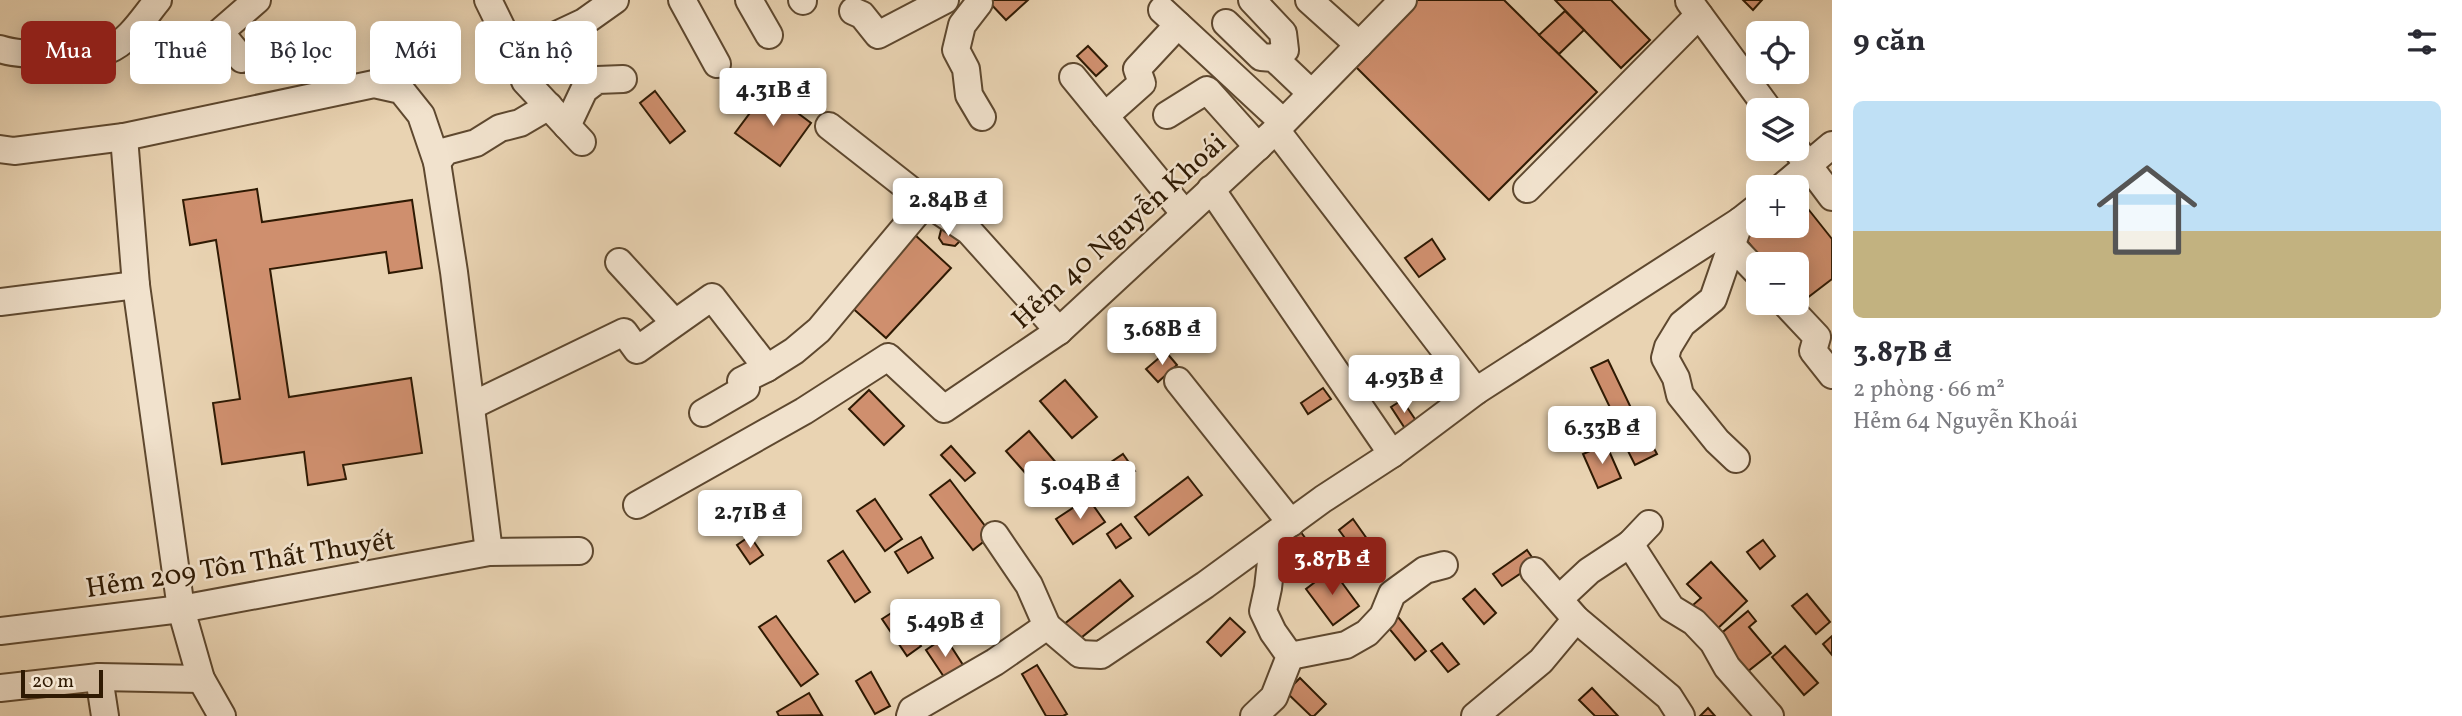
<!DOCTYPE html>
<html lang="vi">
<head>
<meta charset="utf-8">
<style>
  body { margin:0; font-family:Vollkorn,serif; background:#f7f7f7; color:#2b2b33; height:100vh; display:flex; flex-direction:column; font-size:26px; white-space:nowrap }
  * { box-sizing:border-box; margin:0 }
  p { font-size:23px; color:#7c7c81 }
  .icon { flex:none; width:38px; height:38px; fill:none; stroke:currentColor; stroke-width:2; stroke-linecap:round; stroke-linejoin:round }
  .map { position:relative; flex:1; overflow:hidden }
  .sheet { display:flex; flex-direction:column; background:#fff; width:630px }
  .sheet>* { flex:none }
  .guide { position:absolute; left:21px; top:21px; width:665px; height:63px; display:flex; gap:14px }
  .tools { position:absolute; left:1746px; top:21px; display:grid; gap:14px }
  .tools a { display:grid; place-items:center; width:63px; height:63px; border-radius:10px; background:#fff; box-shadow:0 4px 18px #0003; font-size:35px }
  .scale { position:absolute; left:21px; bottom:18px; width:82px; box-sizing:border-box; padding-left:7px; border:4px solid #2f1a03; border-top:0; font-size:19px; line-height:24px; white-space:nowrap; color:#2f1a03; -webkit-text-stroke:5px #f1e2cd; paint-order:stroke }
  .price { position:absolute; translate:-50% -60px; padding:0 16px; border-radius:7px; background:#fff; color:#222; font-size:23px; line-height:46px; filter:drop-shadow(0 2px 4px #0008) }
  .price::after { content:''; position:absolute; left:50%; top:42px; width:21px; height:16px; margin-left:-10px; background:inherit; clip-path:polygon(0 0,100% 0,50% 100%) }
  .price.selected { background:#8f2418; color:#fff }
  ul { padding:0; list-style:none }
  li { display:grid; align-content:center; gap:14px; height:371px; padding:0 21px }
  li span { display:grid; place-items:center; height:217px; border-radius:10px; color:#555 }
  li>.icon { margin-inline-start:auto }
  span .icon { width:126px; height:126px; fill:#fffc; stroke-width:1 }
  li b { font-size:30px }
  h2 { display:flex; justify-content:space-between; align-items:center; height:84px; padding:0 21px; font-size:30px }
  .chip { padding:0 24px; border-radius:10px; background:#fff; box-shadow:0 4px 18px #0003; font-size:24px; line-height:63px }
  .chip.selected { background:#8f2418; color:#fff }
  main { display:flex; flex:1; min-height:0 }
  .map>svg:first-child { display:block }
  .building { fill:#cf8f6e; stroke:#2f1a03; stroke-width:2 }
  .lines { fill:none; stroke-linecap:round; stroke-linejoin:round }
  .minor-casing { stroke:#5e482f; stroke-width:30 }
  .minor { stroke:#f1e2cd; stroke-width:26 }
  .labels { text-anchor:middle; stroke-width:5; stroke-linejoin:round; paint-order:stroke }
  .street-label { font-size:28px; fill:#2f1a03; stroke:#f1e2cd }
</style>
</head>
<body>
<main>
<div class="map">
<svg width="1832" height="716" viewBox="0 0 1832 716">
  <rect width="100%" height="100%" fill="#e9d3b2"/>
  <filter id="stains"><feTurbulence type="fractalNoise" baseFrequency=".00286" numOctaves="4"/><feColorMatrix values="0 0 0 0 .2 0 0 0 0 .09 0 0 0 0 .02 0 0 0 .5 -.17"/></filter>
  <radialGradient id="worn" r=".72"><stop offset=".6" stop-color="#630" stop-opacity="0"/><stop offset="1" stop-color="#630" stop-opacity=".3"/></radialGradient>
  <g class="building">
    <path d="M989,0h39l-22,20 -18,-19z"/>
    <path d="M1412,0h92l93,92 -108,108 -139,-139z"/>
    <path d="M1555,0h56l39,40 -29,28z"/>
    <path d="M1743,0h19l-9,10z"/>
    <path d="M1565,11l19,19 -25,24 -20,-19z"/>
    <path d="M1088,46l19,20 -11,10 -19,-20z"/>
    <path d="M767,90l44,33 -31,43 -45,-33z"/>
    <path d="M655,91l30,40 -15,12 -30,-40z"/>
    <path d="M257,189l5,33 150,-22 10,68 -33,5 -3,-21 -116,17 19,128 122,-19 11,75 -79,12 3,14 -38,6 -4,-33 -82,12 -9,-61 27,-4 -24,-159 -26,5 -7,-45z"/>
    <path d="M1797,195l35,44v40l-34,26 -1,-41h-31l-27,-33 20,-15v10h38z"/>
    <path d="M942,226l18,15 -5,5 -12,-2 -4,-6z"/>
    <path d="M914,234l37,34 -65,70 -37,-33z"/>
    <path d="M1432,239l13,20 -26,18 -14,-19z"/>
    <path d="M1166,352l11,13 -19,17 -12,-13z"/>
    <path d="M1608,360l24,50 -17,8 -24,-50z"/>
    <path d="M1065,380l32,37 -25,21 -32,-37z"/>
    <path d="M1323,388l8,11 -23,15 -7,-11z"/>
    <path d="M869,390l35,36 -20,19 -35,-36z"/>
    <path d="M1402,400l15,22 -11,8 -15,-23z"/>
    <path d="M1638,419l19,35 -22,11 -18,-36z"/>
    <path d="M1029,431l29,34 -23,19 -29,-33z"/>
    <path d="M1606,444l15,34 -23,10 -15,-34z"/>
    <path d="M951,446l24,27 -10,8 -24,-26z"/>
    <path d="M1123,454l12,17 -30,22 -13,-18z"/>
    <path d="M1188,477l14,18 -53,40 -14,-18z"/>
    <path d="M950,480l42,55 -19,15 -43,-55z"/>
    <path d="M1088,498l17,24 -32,22 -17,-25z"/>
    <path d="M875,499l27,40 -17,12 -28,-40z"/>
    <path d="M1353,519l29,41 -14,10 -29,-40z"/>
    <path d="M1121,524l10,14 -15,10 -9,-14z"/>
    <path d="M1300,531l24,32 -24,17 -24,-31z"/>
    <path d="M750,536l13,19 -13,9 -13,-19z"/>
    <path d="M921,537l12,21 -25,15 -13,-21z"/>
    <path d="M1763,540l12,16 -15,13 -13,-17z"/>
    <path d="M1527,550l9,13 -34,23 -9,-12z"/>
    <path d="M843,551l27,41 -15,10 -27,-41z"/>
    <path d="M1711,562l36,39 -31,29 -23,-25 8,-7 -14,-14z"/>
    <path d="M1332,569l27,37 -26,19 -27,-36z"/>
    <path d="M1120,580l13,16 -56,45 -14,-16z"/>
    <path d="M1475,589l21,24 -12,11 -21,-25z"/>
    <path d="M1807,594l23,28 -14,12 -24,-28z"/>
    <path d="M896,610l25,36 -14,10 -25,-37z"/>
    <path d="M1748,611l8,10 -7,6 22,26 -24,19 -29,-36z"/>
    <path d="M776,616l42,58 -17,12 -42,-59z"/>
    <path d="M1398,617l28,34 -11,9 -28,-34z"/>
    <path d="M1230,618l15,14 -24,24 -14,-14z"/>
    <path d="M1832,636v19l-9,-11z"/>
    <path d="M945,637l20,31 -19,12 -20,-30z"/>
    <path d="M1442,643l17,21 -11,8 -17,-21z"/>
    <path d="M1785,646l33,37 -14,12 -32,-38z"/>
    <path d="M1037,665l30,49 -4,2h-17l-24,-42z"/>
    <path d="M871,672l19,34 -15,8 -19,-33z"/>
    <path d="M1300,678l26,26 -12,12h-3l-25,-24z"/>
    <path d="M1592,688l26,28h-23l-16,-16z"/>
    <path d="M809,693l13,22 -43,1 -2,-4z"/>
    <path d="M1708,708l7,8h-15z"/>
  </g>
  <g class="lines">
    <g class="minor-casing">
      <g id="minor">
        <path d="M488,0l30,61 7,20 57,61"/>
        <path d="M682,0l35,64"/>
        <path d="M749,0l20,35"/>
        <path d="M802,0l1,1"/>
        <path d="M1252,0l31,33 2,17 -11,8"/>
        <path d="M1309,0l50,45"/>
        <path d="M1689,1l80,109"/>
        <path d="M979,3l-17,22 -6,25 10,19 3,26 13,22"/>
        <path d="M1162,10l121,112"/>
        <path d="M853,11l9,4 16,20 67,-35"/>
        <path d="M1226,23l35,34 13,1 37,35"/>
        <path d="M552,37l32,-15 31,-22"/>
        <path d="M0,49c21,7 87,9 108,1 21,-8 36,-33 50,-50"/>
        <path d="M242,59l-22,-27 37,-32"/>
        <path d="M1073,77l112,137"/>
        <path d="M1167,115l40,-25 51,57"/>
        <path d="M1105,116l37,-33 -5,-14 41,-44"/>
        <path d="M567,126l17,-36 13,-10 26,-1"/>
        <path d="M829,126l97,76 43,29 90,100"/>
        <path d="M1276,130l200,261"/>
        <path d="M124,137l12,148 45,324 20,70 21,37"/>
        <path d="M0,149l14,2 110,-14 250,-53 27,6 20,25 16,47 17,110 35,280"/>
        <path d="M1796,149l36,48"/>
        <path d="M437,162l9,-11 30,-8 24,-15 20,-5 29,-17"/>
        <path d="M1782,187l50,-42"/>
        <path d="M1211,189l181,265"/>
        <path d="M1527,189l172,-174"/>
        <path d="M1731,245l28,29"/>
        <path d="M619,262l55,60"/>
        <path d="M0,302l136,-17"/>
        <path d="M1785,303l32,34 -4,14 19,24"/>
        <path d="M1178,381l113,142"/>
        <path d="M471,406l153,-74 13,18 75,-53 55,71 27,-17 25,-21 107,-128"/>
        <path d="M703,413l43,-25 -5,-7 26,-13"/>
        <path d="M1736,459l-19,-18 -37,-46 -4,-17 -11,-20 3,-11 14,-23 31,-25 27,-78"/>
        <path d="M637,505l167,-94 84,-54 56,52 115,-78 217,-201 127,-130"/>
        <path d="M995,535l34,50 18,41"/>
        <path d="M1630,544l41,64 23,14 19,20 14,25 43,49"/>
        <path d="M1534,571l42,48 93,78 12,19"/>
        <path d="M1559,599l30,-28 41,-27 19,-20"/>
        <path d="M0,631l181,-22 308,-57 90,-1"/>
        <path d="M1290,656l56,-11 21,-12 16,-17 9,-22 33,-24 19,-5"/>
        <path d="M99,677l6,39"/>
        <path d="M0,688l99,-11 102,2"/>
        <path d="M910,716l2,-6 83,-48 52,-36 33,28 21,1 104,-70 118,-86 69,-45 84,-63 264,-170 19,-15"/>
        <path d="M1254,716l20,-19 16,-41 -17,-24 -10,-21 5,-23 6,-53"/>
        <path d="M1475,716l66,-55 35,-42"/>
      </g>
    </g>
    <use href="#minor" class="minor"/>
  </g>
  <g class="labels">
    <g class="street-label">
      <text transform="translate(1118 230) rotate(-42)" y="10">Hẻm 40 Nguyễn Khoái</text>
      <text transform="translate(240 563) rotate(-9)" y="10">Hẻm 209 Tôn Thất Thuyết</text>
    </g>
  </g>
  <rect width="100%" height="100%" filter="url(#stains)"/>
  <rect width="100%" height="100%" fill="url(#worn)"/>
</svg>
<div class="tools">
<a><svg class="icon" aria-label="locate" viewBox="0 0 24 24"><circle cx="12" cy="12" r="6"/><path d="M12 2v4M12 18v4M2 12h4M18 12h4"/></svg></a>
<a><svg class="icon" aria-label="layers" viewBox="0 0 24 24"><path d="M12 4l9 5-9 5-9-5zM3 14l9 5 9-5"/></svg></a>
<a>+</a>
<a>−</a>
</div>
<div class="scale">20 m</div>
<b class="price" style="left:773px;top:128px">4.31B ₫</b>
<b class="price" style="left:948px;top:238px">2.84B ₫</b>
<b class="price" style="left:1162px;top:367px">3.68B ₫</b>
<b class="price" style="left:1404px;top:415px">4.93B ₫</b>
<b class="price" style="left:1602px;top:466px">6.33B ₫</b>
<b class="price" style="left:1080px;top:521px">5.04B ₫</b>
<b class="price" style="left:750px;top:550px">2.71B ₫</b>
<b class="price selected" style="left:1332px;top:597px">3.87B ₫</b>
<b class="price" style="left:945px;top:659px">5.49B ₫</b>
<div class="guide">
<a class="chip selected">Mua</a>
<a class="chip">Thuê</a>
<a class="chip">Bộ lọc</a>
<a class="chip">Mới</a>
<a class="chip">Căn hộ</a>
</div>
</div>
<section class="sheet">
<h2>9 căn<svg class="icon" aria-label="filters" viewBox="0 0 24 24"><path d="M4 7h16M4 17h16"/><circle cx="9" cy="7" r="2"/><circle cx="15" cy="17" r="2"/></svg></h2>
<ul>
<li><span style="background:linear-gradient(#bfe0f5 60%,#c2b280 0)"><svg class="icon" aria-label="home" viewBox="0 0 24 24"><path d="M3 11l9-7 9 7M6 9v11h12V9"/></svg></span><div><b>3.87B ₫</b><p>2 phòng · 66 m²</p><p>Hẻm 64 Nguyễn Khoái</p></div></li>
</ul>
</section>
</main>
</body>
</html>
